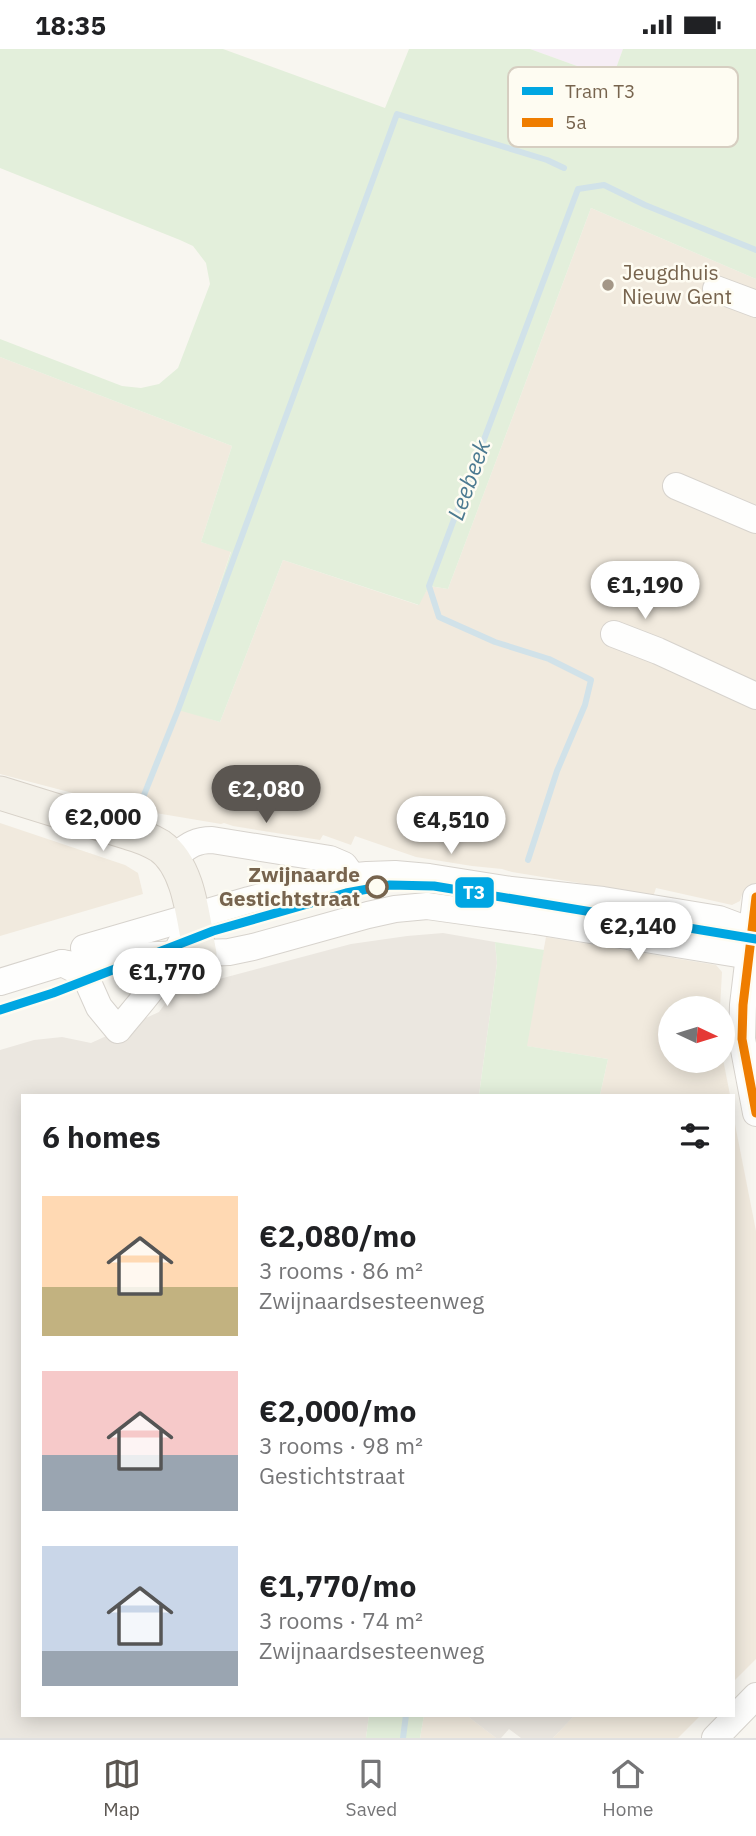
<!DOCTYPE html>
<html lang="en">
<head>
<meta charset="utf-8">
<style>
  body { margin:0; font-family:"IBM Plex Sans",sans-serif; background:#f2f2f2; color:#202124; height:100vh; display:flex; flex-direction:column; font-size:26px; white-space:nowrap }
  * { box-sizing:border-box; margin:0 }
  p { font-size:23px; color:#757577 }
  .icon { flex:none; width:38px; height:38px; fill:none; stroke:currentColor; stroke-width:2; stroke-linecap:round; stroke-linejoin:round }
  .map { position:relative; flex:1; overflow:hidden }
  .drawer { position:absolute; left:21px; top:1045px; width:714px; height:623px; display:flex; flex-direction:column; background:#fff; border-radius:0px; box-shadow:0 4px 18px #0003 }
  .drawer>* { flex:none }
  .needle { width:46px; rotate:94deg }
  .controls { position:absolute; left:658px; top:947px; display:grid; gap:14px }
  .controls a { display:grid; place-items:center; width:77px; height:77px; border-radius:50%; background:#fff; box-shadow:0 4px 18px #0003; font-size:35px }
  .price { position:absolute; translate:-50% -60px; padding:0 16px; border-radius:24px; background:#fff; color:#222; font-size:23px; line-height:46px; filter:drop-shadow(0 2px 4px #0008) }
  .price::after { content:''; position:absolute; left:50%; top:42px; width:21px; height:16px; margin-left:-10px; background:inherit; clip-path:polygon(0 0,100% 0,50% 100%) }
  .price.current { background:#5b5651; color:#fff }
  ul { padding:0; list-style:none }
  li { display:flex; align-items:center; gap:21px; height:175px; padding:0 21px }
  li span { display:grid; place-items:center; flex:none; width:196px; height:140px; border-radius:0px; color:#555 }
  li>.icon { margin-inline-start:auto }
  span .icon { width:84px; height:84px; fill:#fffc; stroke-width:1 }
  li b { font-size:30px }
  h2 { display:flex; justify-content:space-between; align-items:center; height:84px; padding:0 21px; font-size:30px }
  .status { display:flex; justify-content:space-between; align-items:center; height:49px; padding:0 35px; background:#fff; direction:ltr }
  .status svg { height:19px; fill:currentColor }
  .tabs { display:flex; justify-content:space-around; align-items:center; height:98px; border-top:2px solid #e0e0e0; background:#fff; font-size:19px; color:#757577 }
  .tabs a { display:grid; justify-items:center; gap:4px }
  .tabs .current { color:#5b5651 }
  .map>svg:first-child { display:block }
  .residential { fill:#f1eade }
  .industrial { fill:#ebe7e0 }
  .education { fill:#f6eef5 }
  .green { fill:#e3efdb }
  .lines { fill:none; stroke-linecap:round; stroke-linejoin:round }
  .stream { stroke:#d1e2e9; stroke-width:6 }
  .minor-casing { stroke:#d7d3cd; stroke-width:28 }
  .major-casing { stroke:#d7d1c8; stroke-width:35 }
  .minor { stroke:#fefefd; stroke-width:26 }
  .major { stroke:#f3f0e8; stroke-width:33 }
  .bus-1-casing { stroke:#fefcf2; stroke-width:14 }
  .bus-1 { stroke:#ef7d00; stroke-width:9 }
  .tram-1-casing { stroke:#fefcf2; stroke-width:14 }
  .tram-1 { stroke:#00a6e2; stroke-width:9 }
  .poi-dot { fill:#a49787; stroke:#fefcf2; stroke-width:2.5 }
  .stop-dot { fill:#fefcf2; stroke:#77644e; stroke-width:3.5 }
  .labels { text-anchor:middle; stroke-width:5; stroke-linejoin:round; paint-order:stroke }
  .poi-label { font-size:21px; fill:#77644e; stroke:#fefcf2; text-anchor:start }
  .stop-label { font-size:21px; font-weight:bold; fill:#77644e; stroke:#fefcf2; text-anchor:end }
  .water-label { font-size:23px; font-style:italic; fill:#4c7a91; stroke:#fefcf2 }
  .key { fill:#fefcf2; stroke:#d6cec1; stroke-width:2 }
  .key-label { font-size:19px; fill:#77644e }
  .line-badge { stroke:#fefcf2; stroke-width:2.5 }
  .badge-label { font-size:19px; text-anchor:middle; font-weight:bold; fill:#fff }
</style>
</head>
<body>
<div class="status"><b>18:35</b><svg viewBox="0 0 49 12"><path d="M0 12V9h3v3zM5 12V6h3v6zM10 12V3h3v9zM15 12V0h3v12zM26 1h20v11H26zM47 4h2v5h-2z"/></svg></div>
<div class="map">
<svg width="756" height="1689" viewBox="0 0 756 1689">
  <rect width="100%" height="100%" fill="#f8f6f0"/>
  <g class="residential">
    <path d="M591,159l165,71v618l-14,-2 -2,6 -8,4 -76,-17 -3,9 -25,-6 -116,-19 -10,-3 -30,-3 -56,-9 -61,-21 -4,9 -28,-10 -3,5 -87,-14 -9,-3 -3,1 -83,-14 -138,-36v-417l232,89 -31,96 30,9 -52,158 41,13 63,-162 135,45 11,-19 19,3z"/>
    <path d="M0,774l125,42 13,8 5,21 -143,42z"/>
    <path d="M546,888l170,28 6,7 -2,36h-50v53h53v-2l7,36h-130l8,-36 -82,-13z"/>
    <path d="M733,1065l23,117v428l-23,23z"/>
    <path d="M424,1666h42l30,23h-76z"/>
    <path d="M575,1666h126l-23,23h-125z"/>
  </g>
  <g class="industrial">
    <path d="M443,884l52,9 2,21 -18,132h-456v620h346l-3,23h-366v-688l34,-10 28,-3 29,6 68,-31 15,-21 177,-47 56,-8z"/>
    <path d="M466,1666h109l-22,23h-32l-12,-9 -8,9h-5z"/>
  </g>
  <path class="education" d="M530,0h93l-12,33 -23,-12z"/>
  <g class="green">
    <path d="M0,0h223l162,59 24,-59h121l58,21 23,12 12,-33h133v230l-165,-71 -143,381 -19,-3 -10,19 -136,-45 -63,162 -42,-12 53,-158 -30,-10 31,-96 -232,-89v-18l122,47 19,2 18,-4 19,-16 32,-84 -4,-21 -13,-17 -13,-6 -180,-72z"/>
    <path d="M495,893l49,8 -17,96 81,13 -8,36h-121l18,-132z"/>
    <path d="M369,1666h55l-4,23h-54z"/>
  </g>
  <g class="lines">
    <g class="stream">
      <path d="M138,761l40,-100 219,-596 150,46 17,8"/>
      <path d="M528,811l29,-89 28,-66 6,-25 -42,-21 -54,-17 -56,-25 -10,-31 149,-397 26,-4 41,20 111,45"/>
      <path d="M403,1689l3,-23"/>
    </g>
    <g class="minor-casing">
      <g id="minor">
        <path d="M716,240l40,15"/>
        <path d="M676,437l80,34"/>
        <path d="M614,585l44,17 98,45"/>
        <path d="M172,809c14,-10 21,-18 40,-18l118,19 14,6 8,11"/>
        <path d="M756,848l-13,108 -1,34 14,74"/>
        <path d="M84,899l165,-48 71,-18 5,-3 42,-4 28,-1 34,3 82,13 92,10 116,19 37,14"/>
        <path d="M62,914l18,9 7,8 12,27 19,23c22,-27 48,-55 63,-87"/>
        <path d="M0,933l62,-19 13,2 36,-8 118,-5 24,-5 115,-32 27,-6 32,-3 108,15 221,36"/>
        <path d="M715,1689l41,-42"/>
      </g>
    </g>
    <g class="major-casing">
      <path id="major" d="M0,744l129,40c11,3 21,7 31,13 30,21 33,74 40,108"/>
    </g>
    <use href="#minor" class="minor"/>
    <use href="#major" class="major"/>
    <g class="bus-1-casing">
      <path id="bus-1" d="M756,848l-13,108 -1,34 14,74"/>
    </g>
    <use href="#bus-1" class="bus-1"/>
    <g class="tram-1-casing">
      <path id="tram-1" d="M0,961l53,-17 160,-62 133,-38 44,-8 44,1 322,53"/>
    </g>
    <use href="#tram-1" class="tram-1"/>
  </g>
  <circle class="poi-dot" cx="608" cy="236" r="7"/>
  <circle class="stop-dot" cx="377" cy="838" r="10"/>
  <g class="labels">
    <g class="poi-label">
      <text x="622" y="231">Jeugdhuis<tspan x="622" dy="24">Nieuw Gent</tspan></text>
    </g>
    <g class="stop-label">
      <text x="360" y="833">Zwijnaarde<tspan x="360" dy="24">Gestichtstraat</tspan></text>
    </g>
    <g class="water-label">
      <text transform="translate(469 431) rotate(-70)" y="8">Leebeek</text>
    </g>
  </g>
  <rect x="508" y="18" width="230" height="80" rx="10" class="key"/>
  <rect x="522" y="38" width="31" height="8" fill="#00a6e2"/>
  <rect x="522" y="69" width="31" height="9" fill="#ef7d00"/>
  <g class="key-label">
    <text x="565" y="49">Tram T3</text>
    <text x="565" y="80">5a</text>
  </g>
  <rect class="line-badge" x="454" y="827" width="41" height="33" rx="7" fill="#00a6e2"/>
  <g class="badge-label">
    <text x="474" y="850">T3</text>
  </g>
</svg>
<div class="controls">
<a><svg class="needle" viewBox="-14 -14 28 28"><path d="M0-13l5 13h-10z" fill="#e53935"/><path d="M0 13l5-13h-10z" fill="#757577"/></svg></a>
</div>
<b class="price" style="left:645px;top:572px">€1,190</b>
<b class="price current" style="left:266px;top:776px">€2,080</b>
<b class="price" style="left:103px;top:804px">€2,000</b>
<b class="price" style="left:451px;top:807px">€4,510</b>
<b class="price" style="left:638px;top:913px">€2,140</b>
<b class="price" style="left:167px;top:959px">€1,770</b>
<section class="drawer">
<h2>6 homes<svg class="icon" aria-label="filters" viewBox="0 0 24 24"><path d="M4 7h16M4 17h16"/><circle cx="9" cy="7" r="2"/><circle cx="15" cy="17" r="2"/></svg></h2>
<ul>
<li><span style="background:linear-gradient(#ffd9b3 65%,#c2b280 0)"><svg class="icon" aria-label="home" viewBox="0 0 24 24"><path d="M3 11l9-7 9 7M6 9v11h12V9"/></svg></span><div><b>€2,080/mo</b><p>3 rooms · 86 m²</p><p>Zwijnaardsesteenweg</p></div></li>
<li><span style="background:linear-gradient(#f6c9c9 60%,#9aa5b1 0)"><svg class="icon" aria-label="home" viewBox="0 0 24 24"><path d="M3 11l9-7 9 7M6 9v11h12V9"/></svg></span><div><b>€2,000/mo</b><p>3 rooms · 98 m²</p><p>Gestichtstraat</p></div></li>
<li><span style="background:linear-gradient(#c9d6e8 75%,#9aa5b1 0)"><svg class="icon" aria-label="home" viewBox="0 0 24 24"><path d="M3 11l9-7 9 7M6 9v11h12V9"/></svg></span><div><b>€1,770/mo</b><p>3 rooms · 74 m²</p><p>Zwijnaardsesteenweg</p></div></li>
</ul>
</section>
</div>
<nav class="tabs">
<a class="current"><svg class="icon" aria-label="map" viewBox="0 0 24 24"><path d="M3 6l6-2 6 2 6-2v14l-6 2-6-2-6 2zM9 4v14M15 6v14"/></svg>Map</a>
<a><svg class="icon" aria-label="saved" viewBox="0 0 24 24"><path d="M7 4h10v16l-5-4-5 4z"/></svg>Saved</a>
<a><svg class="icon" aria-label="home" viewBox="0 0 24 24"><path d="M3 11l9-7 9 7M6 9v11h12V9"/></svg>Home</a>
</nav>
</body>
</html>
